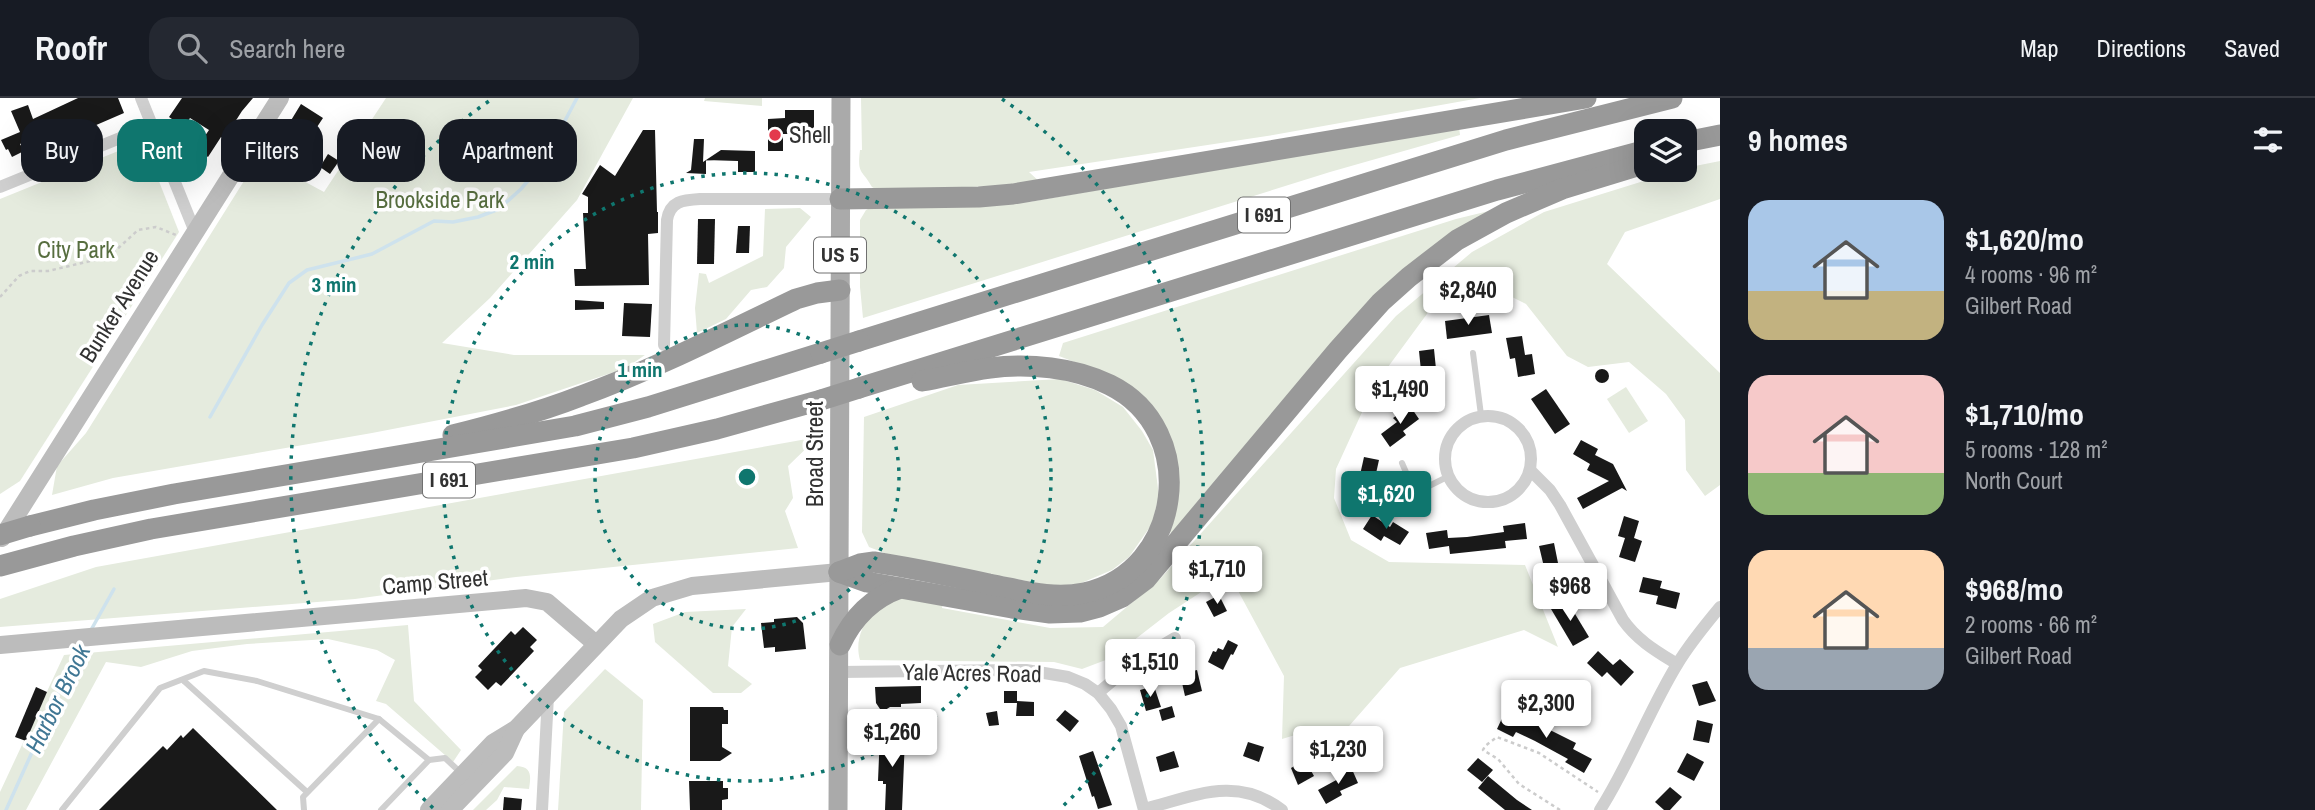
<!DOCTYPE html>
<html lang="en">
<head>
<meta charset="utf-8">
<style>
  body { margin:0; font-family:"Archivo Narrow",sans-serif; background:#242831; color:#f1f3f6; height:100vh; display:flex; flex-direction:column; font-size:26px; white-space:nowrap }
  * { box-sizing:border-box; margin:0 }
  p { font-size:23px; color:#9ea1a6 }
  .icon { flex:none; width:38px; height:38px; fill:none; stroke:currentColor; stroke-width:2; stroke-linecap:round; stroke-linejoin:round }
  .map { position:relative; flex:1; overflow:hidden }
  .side { display:flex; flex-direction:column; background:#171b24; width:595px }
  .side>* { flex:none }
  .hud { position:absolute; left:21px; top:21px; width:665px; height:63px; display:flex; gap:14px }
  .buttons { position:absolute; left:1634px; top:21px; display:grid; gap:14px }
  .buttons a { display:grid; place-items:center; width:63px; height:63px; border-radius:14px; background:#171b24; box-shadow:0 7px 28px #0002; font-size:35px }
  .price { position:absolute; translate:-50% -60px; padding:0 16px; border-radius:7px; background:#fff; color:#222; font-size:23px; line-height:46px; filter:drop-shadow(0 2px 4px #0008) }
  .price::after { content:''; position:absolute; left:50%; top:42px; width:21px; height:16px; margin-left:-10px; background:inherit; clip-path:polygon(0 0,100% 0,50% 100%) }
  .price.on { background:#0f766e; color:#fff }
  ul { padding:0; list-style:none }
  li { display:flex; align-items:center; gap:21px; height:175px; padding:0 28px }
  li span { display:grid; place-items:center; flex:none; width:196px; height:140px; border-radius:21px; color:#555 }
  li>.icon { margin-inline-start:auto }
  span .icon { width:84px; height:84px; fill:#fffc; stroke-width:1 }
  li b { font-size:30px }
  h2 { display:flex; justify-content:space-between; align-items:center; height:84px; padding:0 28px; font-size:30px }
  .tag { padding:0 24px; border-radius:21px; background:#171b24; box-shadow:0 7px 28px #0002; font-size:24px; line-height:63px }
  .tag.on { background:#0f766e; color:#fff }
  header { display:flex; align-items:center; gap:42px; box-sizing:border-box; height:98px; padding:0 35px; background:#171b24; border-bottom:2px solid #363941 }
  header strong { font-size:33px }
  nav { display:flex; gap:38px; margin-inline-start:auto; font-size:24px }
  .search { width:490px; height:63px; background:#242831; display:flex; align-items:center; gap:18px; box-sizing:border-box; padding:0 24px; border-radius:21px; color:#9ea1a6; font-size:26px }
  main { display:flex; flex:1; min-height:0 }
  .map>svg:first-child { display:block }
  .green { fill:#e5ebde }
  .lines { fill:none; stroke-linecap:round; stroke-linejoin:round }
  .stream { stroke:#cee2ed; stroke-width:3.5 }
  .building { fill:#191919 }
  .path { stroke:#ccc; stroke-width:2.5; stroke-dasharray:3.5 3.5; stroke-linecap:butt }
  .lane { stroke:#cfcfcf; stroke-width:6 }
  .street { stroke:#cfcfcf; stroke-width:12 }
  .secondary { stroke:#bcbcbc; stroke-width:18 }
  .primary { stroke:#aaa; stroke-width:19 }
  .highway { stroke:#999; stroke-width:21 }
  .highway-bridge { stroke:#999; stroke-width:21 }
  .ring { fill:none; stroke:#0f766e; stroke-width:3.5; stroke-dasharray:3.5 7 }
  .poi-dot { fill:#e3394c; stroke:#fff; stroke-width:2.5 }
  .labels { text-anchor:middle; stroke-width:7; stroke-linejoin:round; paint-order:stroke }
  .shield { fill:#fff; stroke:#707070; stroke-width:2 }
  .shield-label { font-size:21px; font-weight:bold; fill:#323232 }
  .poi-label { font-size:23px; fill:#323232; stroke:#fff; text-anchor:start }
  .park-label { font-size:23px; fill:#576e3f; stroke:#fff }
  .street-label { font-size:23px; fill:#323232; stroke:#fff }
  .water-label { font-size:24px; font-style:italic; fill:#407794; stroke:#fff }
  .centre { fill:#0f766e; stroke:#fff; stroke-width:3.5 }
  .ring-label { font-size:21px; text-anchor:middle; font-weight:bold; fill:#0f766e; stroke:#fff; stroke-width:7; stroke-linejoin:round; paint-order:stroke }
</style>
</head>
<body>
<header>
<strong>Roofr</strong>
<div class="search"><svg class="icon" aria-label="search" viewBox="0 0 24 24"><circle cx="10" cy="10" r="6"/><path d="M15 15l6 6"/></svg>Search here</div>
<nav><a>Map</a><a>Directions</a><a>Saved</a></nav>
</header>
<main>
<div class="map">
<svg width="1720" height="712" viewBox="0 0 1720 712">
  <rect width="100%" height="100%" fill="#fff"/>
  <g class="green">
    <path d="M386,0h247l-56,102 -87,98 -48,45 72,12h131l-19,13 -110,37 -144,28 -259,45 -61,17 5,-29 29,-33 173,-276 65,35z"/>
    <path d="M705,0h57v8l-58,-5z"/>
    <path d="M861,0h619l-207,37 -244,37 13,12 -163,7 -7,-4c-10,-18 -15,-12 -12,-37h2z"/>
    <path d="M1459,29l1,8 -130,37 -467,146 -3,-31v-67l6,-10 6,-3 157,-5z"/>
    <path d="M143,43l36,91 -159,249 -20,13v-295z"/>
    <path d="M1720,63v38l-95,33 -18,32 113,109v112l-15,11 -19,-26 -1,-50 -19,-26 -37,-32 -41,5 -21,-11 -41,-52 -54,-27 -37,26 -61,83 -38,83 -2,29 17,42 38,22 136,3 33,82 -34,-17 -124,38 -65,74 -17,-14 -36,11 2,-63 -55,-102 -60,39 -58,45 -29,11 -28,-7 -194,-2c-9,-31 19,-64 50,-63 11,1 22,4 33,6l-1,5 108,20 53,-1 57,-48 236,-263 76,-64 72,-40 135,-42h6v-2z"/>
    <path d="M800,110l11,9 -25,30 -2,21 -17,19 -16,3 -25,29 -29,14 -2,-25 4,-35 7,1 3,9 54,-27 2,-47z"/>
    <path d="M1493,112l-99,67 -219,257 -10,-3 9,-63 -59,-90 -56,-22 4,-13 393,-124z"/>
    <path d="M1060,281l35,11 28,17 19,24 11,19 6,46 -7,28 -23,33 -17,13 -33,14 -26,2 -161,-30 -23,-9 -7,-15 2,-115 94,-32z"/>
    <path d="M1626,289l22,34 -19,12 -22,-34z"/>
    <path d="M818,339l-30,29 5,32 -8,13 13,37 -282,29 -161,22 -355,28v-28l96,-32z"/>
    <path d="M746,511l-14,18 -4,39 24,18 -11,9h-28l-58,-51 -2,-18 32,-12z"/>
    <path d="M408,527l6,76 47,49 -8,12 -67,-58 -10,-3 19,-41 -18,-10 -49,-11 -81,5 -55,7 -51,16 -35,-5 -80,148h-26v-18l64,-137z"/>
    <path d="M605,571l38,31 -2,110h-83l6,-98z"/>
    <path d="M517,668c15,1 14,10 12,23l-25,-2 -7,13 -11,10h-13z"/>
  </g>
  <g class="lines">
    <g class="stream">
      <path d="M210,319l52,-92 27,-42 18,-13 65,-16 62,-33 19,1 25,-5 21,-8 22,-20 21,-25 35,-66"/>
      <path d="M91,532l23,-41"/>
      <path d="M6,712l64,-142 14,-25"/>
    </g>
  </g>
  <g class="building">
    <path d="M78,0h40l6,15 -37,16 -1,-3 -4,2 -29,13 -4,-8h-2l-27,11 4,7 -12,6 -4,-8 -2,1 -5,-10 19,-8 -9,-21 17,-6 5,14z"/>
    <path d="M182,0h71l-11,13 -18,28 -3,-2 -13,20 -12,-8 13,-19 -19,-12 -6,9 -15,-10z"/>
    <path d="M301,6l22,14 -8,12 -7,-5 -13,24 -16,-9z"/>
    <path d="M785,12h29v24h-31v17h-15v-32l17,-1z"/>
    <path d="M643,32h12l2,82h1v21l-10,1 1,51 -74,1 -1,-17h12l-3,-56h5v-16l-6,-3 18,-29 15,11z"/>
    <path d="M694,41h10l-1,23 18,-12 34,1v21h-17v-11l-32,-1v14l-20,-1 5,-3z"/>
    <path d="M328,56l11,7 -9,13 -10,-7z"/>
    <path d="M698,121h17l-1,45h-17z"/>
    <path d="M738,128h12l-1,27h-13z"/>
    <path d="M575,202l29,2v7l-29,1z"/>
    <path d="M624,205l28,1 -2,33 -28,-1z"/>
    <path d="M1489,217l3,18 -45,6 -2,-18z"/>
    <path d="M1522,238l3,19 7,-1 3,20 -17,3 -3,-19 -5,1 -4,-21z"/>
    <path d="M1434,251l2,20 -6,1 3,19 -16,2 -3,-19 7,-1 -2,-20z"/>
    <circle cx="1602" cy="278" r="7"/>
    <path d="M1546,291l24,35 -15,10 -24,-35z"/>
    <path d="M1410,308l9,13 -16,12 3,4 -16,12 -9,-13 16,-12 -4,-4z"/>
    <path d="M1581,342l17,9 -3,6 18,9 14,27 -5,-3 -39,21 -6,-11 32,-17 -22,-11 3,-6 -17,-10z"/>
    <path d="M1364,359l15,3 -4,18 -15,-3z"/>
    <path d="M1353,376l15,3 -4,21 -15,-3z"/>
    <path d="M1372,417l18,12 3,-5 16,10 -9,13 -16,-9 -3,5 -18,-12z"/>
    <path d="M1624,418l15,5 -5,17 8,3 -7,21 -16,-5 6,-19 -7,-2z"/>
    <path d="M1525,425l2,16 -22,2 1,7 -56,6 -1,-8 -20,3 -3,-16 21,-3 1,8 19,-1 37,-5 -1,-6z"/>
    <path d="M1554,445l4,20 -5,1 5,20 -16,3 -4,-19 6,-1 -5,-21z"/>
    <path d="M1643,479l19,4 -2,7 20,5 -4,16 -20,-5 2,-8 -19,-4z"/>
    <path d="M1219,497l8,16 -13,6 -8,-15z"/>
    <path d="M1566,501l23,38 -16,9 -22,-37z"/>
    <path d="M797,519l6,6 3,26 -31,3v-5l-11,1 -3,-25 13,-1v-3z"/>
    <path d="M523,529l14,13 -7,7 4,4 -33,35 -5,-4 -8,8 -13,-13 7,-7 -4,-4 33,-35 4,4z"/>
    <path d="M1228,542l10,5 -5,10 -4,-2 2,1 -8,16 -15,-8 5,-11 3,1 2,-4 5,2z"/>
    <path d="M1598,553l15,14 7,-6 14,13 -13,14 -14,-14 -5,5 -15,-14z"/>
    <path d="M1197,572l5,21 -17,5 -5,-22z"/>
    <path d="M1707,583l9,20 -17,5 -7,-21z"/>
    <path d="M921,588v17l-20,1v3h-11l-8,5 -6,-9 -1,-16z"/>
    <path d="M1154,588l7,21 -15,4 -6,-21z"/>
    <path d="M36,589l11,5 -21,49 -11,-4z"/>
    <path d="M1004,593h13v10l17,1v14h-18l1,-13h-13z"/>
    <path d="M1172,608l3,11 -13,4 -3,-11z"/>
    <path d="M690,609h33l1,3h4v14h-6v23l10,6 -12,8h-30z"/>
    <path d="M1065,612l14,11 -9,11 -14,-12z"/>
    <path d="M997,613l2,14 -10,1 -3,-13z"/>
    <path d="M1504,616l17,9 3,-6 52,26 -3,6 19,10 -8,14 -19,-11 3,-3 -33,-18 -19,-9 -3,5 -16,-8z"/>
    <path d="M1697,622l16,4 -4,19 -16,-3z"/>
    <path d="M193,630l84,82h-178l64,-64 4,4 14,-15 2,3z"/>
    <path d="M880,635h19l1,5h5l-3,72h-17l1,-26h-3v-3h-5z"/>
    <path d="M1248,644l16,5 -5,15 -16,-6z"/>
    <path d="M1093,653l19,54 -14,4 -4,-13 -2,1 -13,-41z"/>
    <path d="M1174,653l5,16 -19,5 -4,-15z"/>
    <path d="M1687,655l17,9 -10,19 -17,-9z"/>
    <path d="M1478,660l15,12 -11,12 -15,-12z"/>
    <path d="M1305,662l9,16 -16,9 -7,-17z"/>
    <path d="M1351,669l7,16 -18,8 2,4 -16,9 -8,-14 22,-12 -2,-4z"/>
    <path d="M1488,678l29,24 15,10h-27l-27,-22z"/>
    <path d="M689,683h34v7h5v11l-6,1v10h-32z"/>
    <path d="M1670,689l12,10 -12,13h-6l-9,-8z"/>
    <path d="M504,699l18,2 -1,11h-18z"/>
  </g>
  <g class="lines">
    <g class="path">
      <path d="M0,199l19,-21 11,-5h18l51,-12 14,-6 25,-23 18,-3 20,8"/>
      <path d="M1560,712l-41,-26 -21,-25 -15,-9 2,-4 12,-9 42,16 59,39"/>
    </g>
    <g class="lane">
      <path d="M1473,255l8,62"/>
      <path d="M1402,365l13,30 34,-17"/>
      <path d="M1415,395l9,21"/>
      <path d="M184,583l123,111"/>
      <path d="M429,662l16,-2 15,14"/>
      <path d="M62,712l98,-122 44,-17 53,10 122,38"/>
      <path d="M304,712l-1,-13 76,-78 50,41 -48,50"/>
    </g>
    <g class="street">
      <path d="M141,0l54,134"/>
      <path d="M0,89l152,-62"/>
      <path d="M664,247l3,-125c3,-19 16,-20 33,-21h140"/>
      <circle cx="1488" cy="361" r="43"/>
      <path d="M1530,372l20,20 10,15 63,115c14,20 33,31 54,44"/>
      <path d="M839,574l187,-2 42,7 17,7 13,9 13,16 10,17 23,84"/>
      <path d="M1098,595l38,-32 39,-23"/>
      <path d="M1144,711c51,-13 92,-34 138,1"/>
      <path d="M542,712l6,-114"/>
      <path d="M1600,712c30,-47 49,-100 78,-147 12,-20 27,-38 42,-56"/>
    </g>
    <g class="secondary">
      <path d="M2,440l278,-440"/>
      <path d="M0,547l526,-47 21,4 49,42"/>
      <path d="M429,712l64,-67 23,-14 105,-110 31,-21 40,-12 147,-14"/>
      <path d="M450,712l55,-57 11,-24"/>
    </g>
    <path class="primary" d="M838,712l3,-712"/>
    <g class="highway">
      <path d="M1685,44l35,-7"/>
      <path d="M840,101l139,-2 34,-3 573,-96"/>
      <path d="M859,243l647,-201 166,-42"/>
      <path d="M859,290l638,-198 150,-40"/>
      <path d="M453,337c44,-11 87,-23 128,-39 74,-27 144,-63 215,-97l21,-6 23,-3"/>
      <path d="M30,428l64,-16 80,-16 401,-68 73,-19 173,-54"/>
      <path d="M0,468l74,-20 77,-17 482,-81 84,-19 104,-29"/>
      <path d="M839,474l28,10 145,26 38,5 30,-1 19,-5 23,-10 24,-18 192,-229 43,-48 28,-25 48,-37 49,-27 56,-24 85,-26"/>
      <path d="M839,474l21,-8 14,-2c39,6 77,14 115,22 32,6 63,16 95,9 99,-21 117,-163 26,-208 -36,-18 -82,-22 -120,-17 -23,3 -45,9 -68,13"/>
      <path d="M840,547c12,-26 32,-47 60,-57"/>
    </g>
    <g class="highway-bridge">
      <path d="M821,255l38,-12"/>
      <path d="M821,302l38,-12"/>
      <path d="M0,437l30,-9"/>
    </g>
  </g>
  <g class="ring">
    <circle cx="747" cy="379" r="152"/>
    <circle cx="747" cy="379" r="304"/>
    <path d="M433 710A456 456 0 0 1 492 1M1002 1A456 456 0 0 1 1061 710"/>
  </g>
  <circle class="poi-dot" cx="775" cy="37" r="7"/>
  <g class="labels">
    <g class="shield">
      <rect x="1238" y="99.5" width="52" height="35" rx="5"/>
      <rect x="814" y="139.5" width="52" height="35" rx="5"/>
      <rect x="423" y="364.5" width="52" height="35" rx="5"/>
    </g>
    <g class="shield-label">
      <text x="1264" y="124">I 691</text>
      <text x="840" y="164">US 5</text>
      <text x="449" y="389">I 691</text>
    </g>
    <g class="poi-label">
      <text x="789" y="45">Shell</text>
    </g>
    <g class="park-label">
      <text x="440" y="110">Brookside Park</text>
      <text x="76" y="160">City Park</text>
    </g>
    <g class="street-label">
      <text transform="translate(119 208) rotate(-58)" y="8">Bunker Avenue</text>
      <text transform="translate(815 356) rotate(-90)" y="8">Broad Street</text>
      <text transform="translate(435 484) rotate(-5)" y="8">Camp Street</text>
      <text transform="translate(972 575) rotate(1)" y="8">Yale Acres Road</text>
    </g>
    <g class="water-label">
      <text transform="translate(58 601) rotate(-64)" y="8">Harbor Brook</text>
    </g>
  </g>
  <circle cx="747" cy="379" r="10" class="centre"/>
  <g class="ring-label">
    <text x="532" y="171">2 min</text>
    <text x="334" y="194">3 min</text>
    <text x="640" y="279">1 min</text>
  </g>
</svg>
<div class="buttons">
<a><svg class="icon" aria-label="layers" viewBox="0 0 24 24"><path d="M12 4l9 5-9 5-9-5zM3 14l9 5 9-5"/></svg></a>
</div>
<b class="price" style="left:1468px;top:229px">$2,840</b>
<b class="price" style="left:1400px;top:328px">$1,490</b>
<b class="price on" style="left:1386px;top:433px">$1,620</b>
<b class="price" style="left:1217px;top:508px">$1,710</b>
<b class="price" style="left:1570px;top:525px">$968</b>
<b class="price" style="left:1150px;top:601px">$1,510</b>
<b class="price" style="left:1546px;top:642px">$2,300</b>
<b class="price" style="left:892px;top:671px">$1,260</b>
<b class="price" style="left:1338px;top:688px">$1,230</b>
<div class="hud">
<a class="tag">Buy</a>
<a class="tag on">Rent</a>
<a class="tag">Filters</a>
<a class="tag">New</a>
<a class="tag">Apartment</a>
</div>
</div>
<section class="side">
<h2>9 homes<svg class="icon" aria-label="filters" viewBox="0 0 24 24"><path d="M4 7h16M4 17h16"/><circle cx="9" cy="7" r="2"/><circle cx="15" cy="17" r="2"/></svg></h2>
<ul>
<li><span style="background:linear-gradient(#a9c7e8 65%,#c2b280 0)"><svg class="icon" aria-label="home" viewBox="0 0 24 24"><path d="M3 11l9-7 9 7M6 9v11h12V9"/></svg></span><div><b>$1,620/mo</b><p>4 rooms · 96 m²</p><p>Gilbert Road</p></div></li>
<li><span style="background:linear-gradient(#f6c9c9 70%,#8fb573 0)"><svg class="icon" aria-label="home" viewBox="0 0 24 24"><path d="M3 11l9-7 9 7M6 9v11h12V9"/></svg></span><div><b>$1,710/mo</b><p>5 rooms · 128 m²</p><p>North Court</p></div></li>
<li><span style="background:linear-gradient(#ffd9b3 70%,#9aa5b1 0)"><svg class="icon" aria-label="home" viewBox="0 0 24 24"><path d="M3 11l9-7 9 7M6 9v11h12V9"/></svg></span><div><b>$968/mo</b><p>2 rooms · 66 m²</p><p>Gilbert Road</p></div></li>
</ul>
</section>
</main>
</body>
</html>
